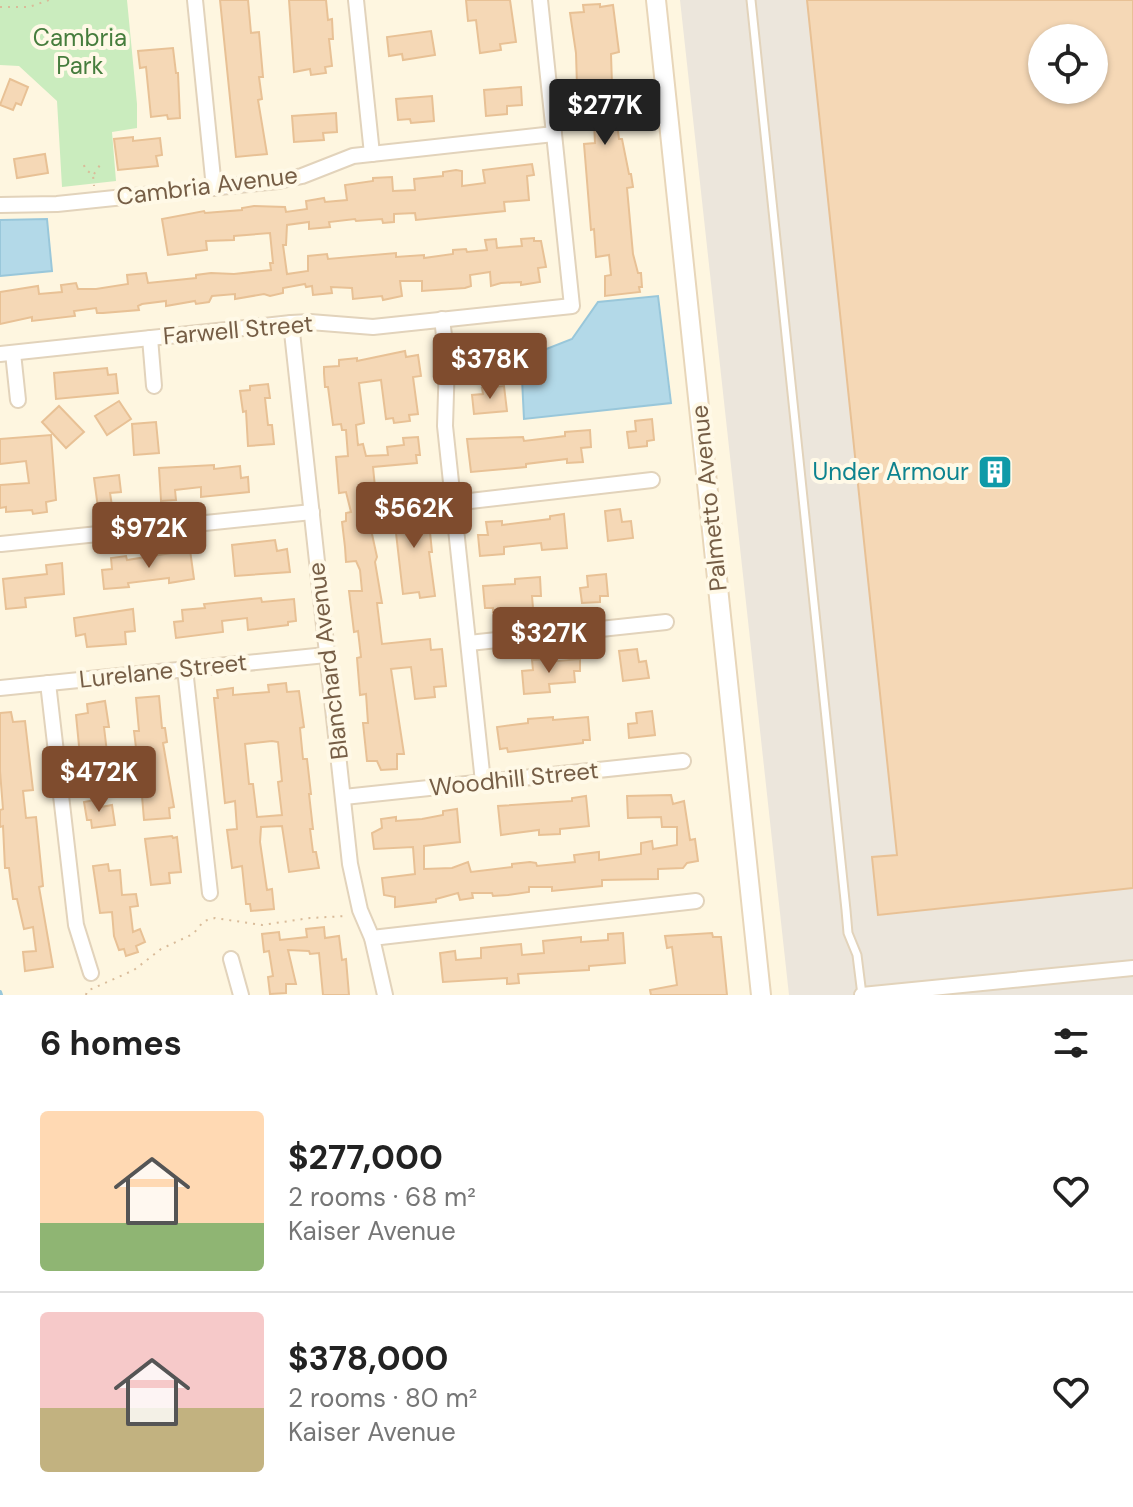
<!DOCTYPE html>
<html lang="en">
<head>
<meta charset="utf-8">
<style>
  body { margin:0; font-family:"DM Sans",sans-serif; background:#f2f2f2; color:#222; height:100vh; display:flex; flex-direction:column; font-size:30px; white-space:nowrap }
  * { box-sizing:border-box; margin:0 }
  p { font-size:26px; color:#767676 }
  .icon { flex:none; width:44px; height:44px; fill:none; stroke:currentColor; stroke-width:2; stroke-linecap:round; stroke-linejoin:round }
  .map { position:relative; height:995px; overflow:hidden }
  .drawer { display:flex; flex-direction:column; background:#fff; flex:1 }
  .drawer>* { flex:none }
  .tools { position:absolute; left:1028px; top:24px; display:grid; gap:16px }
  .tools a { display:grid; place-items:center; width:80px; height:80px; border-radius:50%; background:#fff; box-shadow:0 2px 6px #0004; font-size:40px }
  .price { position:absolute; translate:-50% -68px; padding:0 18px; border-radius:8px; background:#7f4c2e; color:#fff; font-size:26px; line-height:52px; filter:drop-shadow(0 2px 4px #0008) }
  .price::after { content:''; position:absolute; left:50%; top:48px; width:24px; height:18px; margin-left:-12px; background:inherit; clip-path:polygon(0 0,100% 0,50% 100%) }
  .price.current { background:#222; color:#fff }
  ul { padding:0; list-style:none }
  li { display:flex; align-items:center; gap:24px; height:200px; padding:0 40px }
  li+li { border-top:2px solid #e0e0e0 }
  li span { display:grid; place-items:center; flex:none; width:224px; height:160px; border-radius:8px; color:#555 }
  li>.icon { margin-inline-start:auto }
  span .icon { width:96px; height:96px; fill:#fffc; stroke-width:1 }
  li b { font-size:34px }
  h2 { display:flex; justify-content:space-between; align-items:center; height:96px; padding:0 40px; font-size:34px }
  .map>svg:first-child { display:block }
  .industrial { fill:#ece6dc; fill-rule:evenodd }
  .green { fill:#caecbe }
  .water { fill:#b3d9e8; stroke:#99c7da; stroke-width:2 }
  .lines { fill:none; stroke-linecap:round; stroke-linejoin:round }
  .stream { stroke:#99c7da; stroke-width:4 }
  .building { fill:#f5d8b6; stroke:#e8c195; stroke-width:2; fill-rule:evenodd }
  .lane-casing { stroke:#e2d3bb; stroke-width:11 }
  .street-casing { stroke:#e2d3bb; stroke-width:18 }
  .secondary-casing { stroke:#e8d6b9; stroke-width:22 }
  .path { stroke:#d9bb99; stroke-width:2; stroke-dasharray:2 6; stroke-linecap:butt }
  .lane { stroke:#fff; stroke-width:7 }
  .street { stroke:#fff; stroke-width:14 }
  .secondary { stroke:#fff; stroke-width:18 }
  .labels { text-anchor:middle; stroke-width:8; stroke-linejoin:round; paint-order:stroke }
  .park-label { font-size:24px; fill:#467d3d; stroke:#fff9e7 }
  .street-label { font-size:24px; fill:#765e46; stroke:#fff9e7 }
  .culture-label { font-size:24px; fill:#0d838f; stroke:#fff9e7; text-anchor:end }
</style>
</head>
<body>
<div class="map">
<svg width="1133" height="995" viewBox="0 0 1133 995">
  <rect width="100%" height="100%" fill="#fef6e0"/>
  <path class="industrial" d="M680,0h453v995h-344zM1042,38h52v52h-52z"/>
  <path class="green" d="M0,0h127l10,104v24l-25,4 4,49 -54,6 -5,-86 -38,-35 -19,-1z"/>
  <g class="water">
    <path d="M47,219l5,52 -52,5v-56z"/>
    <path d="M658,296l13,107 -147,16 -3,-60 51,-20 26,-37z"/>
  </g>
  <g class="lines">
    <path class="stream" d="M0,992l1,3"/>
  </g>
  <g class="building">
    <path d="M220,0h28l3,33 8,-1 4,45h-4l3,22 -4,1 9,54 -31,3z"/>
    <path d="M289,0h37l2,20 4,-1 1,20h-4l3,27 -7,1 1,6 -15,2 -1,-6 -16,3z"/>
    <path d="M466,0h44l6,42 -16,2 1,6 -21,3 -4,-33 -8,1z"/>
    <path d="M807,0h326v888l-255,27 -6,-58 25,-2zM1042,38h52v52h-52z"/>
    <path d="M600,4v3l13,-2 6,47 -8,2 1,31 7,54h3l7,35h2l2,13 -6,1 6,66 5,19h3l1,14h-3l1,5 -35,4v-20l6,-1 -2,-20 -13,2 -2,-28 -3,1 -7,-86 11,-1 -1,-20 -14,1 -2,-5 -2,-66 -6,-40 14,-1 -1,-7z"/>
    <path d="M431,31l4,24 -32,5 -1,-6 -13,2 -2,-19z"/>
    <path d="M173,48l3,25h2l2,45 -12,1 -1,-4 -16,2 -5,-50 -6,1 -2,-17z"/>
    <path d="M10,79l18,8 -7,18 -5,-2 -3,7 -13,-5z"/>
    <path d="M521,87l1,18 -15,1v8l-21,2 -2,-26z"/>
    <path d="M432,96l2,25 -23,2 -1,-4 -12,1 -2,-21z"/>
    <path d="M336,113l1,19 -14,1 1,7 -30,2 -2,-26z"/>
    <path d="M133,137v4l27,-3 2,17 -6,1 2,10 -40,4 -4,-31z"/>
    <path d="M45,154l3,19 -31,5 -3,-19z"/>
    <path d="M532,164l2,11 -7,1 2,24 -25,2 1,9 -89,9 -1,-7 -21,1v8l-11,1 -1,-4 -26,2 -1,-2 -26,3 1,5 -21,2v-7l-22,3 -1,20h-3l4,29 21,-3v-15l19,-2 1,5 68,-6v4l28,-2v3l29,-4v-4l13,-1 1,3 20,-2 -2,-10 11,-1 1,9 25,-2 -1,-7 13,-1v3h7l5,26 -8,1 2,14 -19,3v-3l-20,1 -10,3 -1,-14 -20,3 1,11 -6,2 -43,3v-10h-22l2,15 -19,4 -1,-4 -29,3 -1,-11 -21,-1 1,6 -19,2 -1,-9 -6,1 -1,-3 -22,4v5l-13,3 -6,-2 -29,5v-5l-23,2 -3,6 -13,2 -1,-3 -29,5v-5l-24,3 -4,2 1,4 -36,3h-6l-1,-5 -22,3 1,5 -43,5v-4l-32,7v-32l38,-6 1,8 23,-2 -1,-7 15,-2 2,6h18l32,-5 -1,-9 19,-2 2,10 48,-5v-3l15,-2 23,1 37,-4 -1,-7h3l-3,-30 -36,3v4l-28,1 1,9 -39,5 -6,-36 42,-8 1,2 37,-3v-2l12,-2 31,1 1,5 21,-3 -1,-8 18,-3 1,4 22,-2 -2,-15 28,-4v-3l19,-1 1,14 22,-1 -1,-11 29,-3v-4l13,-2 6,1v15l23,-3 -2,-13z"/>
    <path d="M405,351l1,6 12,-2 3,21 -8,1 5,37 -9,1 1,6 -16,2 -1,-5 -7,1 -5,-39 -22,3 5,40 -8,2 2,20 5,-1 3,12 22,-1 -1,-8 17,-2 -1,-7 15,-1 2,18h-4l1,8 -44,4 2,20 -6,1 1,13 -5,1 12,55 -2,5 7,41h-5l5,41 48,-5 1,11 11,-1 4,37 -12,1 1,10 -20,2 -4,-32 -20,2 13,85h-7v15l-16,1 -4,-9h-10l-4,-38h5l-2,-29 -6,1 -3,-37 4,-1 -3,-26 -4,1 -5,-41h13l-2,-21 -4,-9 -10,1 -1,-15 -3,-25 4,-1v-8l5,-1 -5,-20 -7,1 -3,-36 12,-1 -2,-26h-4l-1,-6 -8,1 -5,-38h-3l-1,-14v-6l15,-1v-6l18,-2v3z"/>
    <path d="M107,368l1,7 8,-1 2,19 -62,6 -2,-26z"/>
    <path d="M268,384l2,14h-5l3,27h4l2,19 -26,2 -2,-35 -3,1 -3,-21 10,-1v-4z"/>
    <path d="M504,386l3,25 -33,3 -2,-19 11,-1 -1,-6z"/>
    <path d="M119,401l12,18 -24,16 -12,-19z"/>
    <path d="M59,406l25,26 -18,16 -24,-26z"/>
    <path d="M652,419l2,21 -7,1v5l-18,2 -2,-16 9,-1 -1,-10z"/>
    <path d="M156,422l3,31 -25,2 -2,-31z"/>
    <path d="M590,430l1,17 -10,1 2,14 -16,1v-4l-41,5v3l-55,5 -4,-33 56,-2 1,4 41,-5v-4z"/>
    <path d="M51,435l5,65 -10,2 1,10 -14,2 -1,-4 -26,2v-5l-6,1v-23l29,-2 -3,-22 -26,3v-25z"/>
    <path d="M214,465v4l26,-3 1,12 7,-1 1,15 -48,5v-10l-26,3 1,10 -15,1 -2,-33z"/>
    <path d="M119,475l2,17 -11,1 2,13 -14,2 -4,-30z"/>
    <path d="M421,504l1,8h6l4,40h-3l6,44 -15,2 -1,-6 -16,2 -10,-87z"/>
    <path d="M620,509l2,13 9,-1 2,17 -25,3 -3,-30z"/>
    <path d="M564,514l3,34 -25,2 -1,-7 -37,4v7l-24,2 -2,-21h10l-2,-13 16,-1v4l48,-6v-3z"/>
    <path d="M275,540l2,11 10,-2 3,23 -55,4 -3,-31z"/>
    <path d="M190,550l4,29 -25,4v-5l-41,5 1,4 -25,2 -2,-19 10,-1 -1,-11 15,-2 1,4z"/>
    <path d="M62,563l2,31 -39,4 1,9 -20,2 -3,-30 44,-5 -1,-9z"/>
    <path d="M606,574l2,22h-8v6l-18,1 -2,-15 8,-1 -1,-11z"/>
    <path d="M540,577l1,19h-9l1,12 -40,4v-4h-8l-2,-22 32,-2v-5z"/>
    <path d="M261,598l1,4 32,-3 2,22 -8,1v3l-40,5 -1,-12 -25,3 1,11 -47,6 -2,-16 9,-1 -1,-11 23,-2 -1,-4z"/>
    <path d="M133,609l2,22 -10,1 1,12 -39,3 -2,-13 -9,2 -2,-18z"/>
    <path d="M637,649l2,13 7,-1 3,17 -26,3 -4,-30z"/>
    <path d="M547,659v3l33,-3v12h-6l1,11 -26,2 1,8 -26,2 -2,-23 11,-1 -1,-10z"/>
    <path d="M286,683l1,9 12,-1 5,36 -4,1 3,31h4l4,35h-2l4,35h-3l3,23h3l3,16 -30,4 -7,-46 -21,1 -1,15 7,48 5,-1 2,20 -23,2 -1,-7h-4l-4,-38 -10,2 -5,-38 10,-1 -2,-28 -10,2 -11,-105h4l-1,-8 16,-2v7l36,-3 -1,-7zM272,741l6,1 4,39 -4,1 4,33 -25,2 -4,-33h-4l-4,-40z"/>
    <path d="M159,696l3,32h3l2,14 -4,1 11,64 -5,1 1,10 -26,2 -2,-24 4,-1 -5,-39h-4l-3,-25h5l-3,-33z"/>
    <path d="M105,701l4,26h-5l4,34 -22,2 -1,-8 -5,1 -4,-41 12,-2 -1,-9z"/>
    <path d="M652,711l3,24 -26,3 -1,-14 9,-1 -1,-10z"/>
    <path d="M11,712l2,10 12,-1 8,69 -10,1 3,27 10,-1 7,69 -4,1 14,80 -28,4 -2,-19 13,-1 -3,-24 -9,2 -7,-30h-4l-4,-31h-4l-2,-42 -3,1v-17l3,-1 -3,-38v-58z"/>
    <path d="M553,717v3l35,-3 2,23h-7v3l-75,9 -1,-4 -7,1 -3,-22 31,-4v-4z"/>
    <path d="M671,795l2,9 11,-3 6,39 5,-1 3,22 -11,2 -4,5 -25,1v10l-56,1v6l-50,5v-4h-23v5l-21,3 -15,1 -1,-3h-20l1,5 -13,2 -2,-7 -22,6v3l-41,5v-10l-11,-2 -2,-17 33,-4 -2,-27 -39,2 -2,-16 10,-5 -1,-9 15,-2v4l26,-2 21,-4v-4l14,-2 3,33 -36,4v23l28,-1 16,-6 3,10 41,-5v-3l18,-2 6,1 1,3 38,-4 -1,-7 25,-3v8l42,-6v-11l11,-2 1,8 24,-4v-18h-15l-1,-10 -33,1 -1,-22z"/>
    <path d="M586,796l3,30 -29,3v5l-21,1v-5l-38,5 -3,-29 74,-5v-3z"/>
    <path d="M100,799l1,8 11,-2 3,20 -23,3 -1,-8h-4l-3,-18z"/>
    <path d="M172,836l1,2 4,-1 4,35 -12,1 1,10 -19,2 -6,-46z"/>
    <path d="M108,864l1,7 11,-1 2,25 14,-1 2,12 -8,1 3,25 7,-3 5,13 -9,4 2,6 -12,4 -2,-7 -5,1 -5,-14 -2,-24 -12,1 -7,-47z"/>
    <path d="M324,927l1,11 14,-2 3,24 4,-1 3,36h-26l-4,-42 -9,1 -1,-3 -21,-1 8,34h-10v9l-16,1 -2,-17 5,-1 -4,-25 -5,1 -2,-18 17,-2 1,8 27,-3 -1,-8z"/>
    <path d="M623,933l2,30 -36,3v4l-71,4 1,9 -12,1v-6l-64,4 -3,-29 15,-2 1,9 25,-2v-10l40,-4 1,11 22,-2 -1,-12 38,-4v5l27,-2v-6z"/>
    <path d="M712,933l1,4h8l6,58h-76l-1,-5 27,-5 -5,-38 -5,1 -2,-12z"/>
  </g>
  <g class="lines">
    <g class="lane-casing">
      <path id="lane" d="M751,0l95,910 2,23 9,22 5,40"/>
    </g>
    <g class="street-casing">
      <g id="street">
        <path d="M195,0l19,188"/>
        <path d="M356,0l16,154"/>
        <path d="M0,205l57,-1 221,-23 24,-5 51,-20 201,-22"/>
        <path d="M442,319l5,41 -2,66 38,356"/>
        <path d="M291,323l59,541 10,46 12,28 13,57"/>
        <path d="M150,338l4,48"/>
        <path d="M13,353l5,47"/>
        <path d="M0,354l291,-31 19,-1 63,5 199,-21 -32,-306"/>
        <path d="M453,503l199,-23"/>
        <path d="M1,544l311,-32"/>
        <path d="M469,643l197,-21"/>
        <path d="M185,669l25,224"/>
        <path d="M48,683l28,242 15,48"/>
        <path d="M0,688l326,-33"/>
        <path d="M344,797l339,-36"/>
        <path d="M372,938l324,-37"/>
        <path d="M231,959l10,36"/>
        <path d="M862,995l271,-27"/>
      </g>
    </g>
    <g class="secondary-casing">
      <path id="secondary" d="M656,0l105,995"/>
    </g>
    <g class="path">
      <path d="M0,7h29l20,-7"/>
      <path d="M84,165l1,4 8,6 1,11"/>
      <path d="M94,174l6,-9"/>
      <path d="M86,995l1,-4 47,-21 27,-21 32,-15 11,-13 11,-3 47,7 48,-7 37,-2"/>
    </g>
    <use href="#lane" class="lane"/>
    <use href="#street" class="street"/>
    <use href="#secondary" class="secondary"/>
  </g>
  <defs>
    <g id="building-square" transform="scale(1.8)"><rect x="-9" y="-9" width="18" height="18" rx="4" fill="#0f9aa8" stroke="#fff9e7"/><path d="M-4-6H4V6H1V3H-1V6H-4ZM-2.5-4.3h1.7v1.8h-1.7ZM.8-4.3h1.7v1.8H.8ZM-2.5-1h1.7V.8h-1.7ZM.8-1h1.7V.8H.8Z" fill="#fff"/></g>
  </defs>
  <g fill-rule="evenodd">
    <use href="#building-square" x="995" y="472"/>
  </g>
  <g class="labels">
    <g class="park-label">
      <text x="80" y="46">Cambria<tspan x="80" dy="28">Park</tspan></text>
    </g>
    <g class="street-label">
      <text transform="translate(207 186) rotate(-7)" y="8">Cambria Avenue</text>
      <text transform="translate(238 330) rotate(-5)" y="8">Farwell Street</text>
      <text transform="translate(709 498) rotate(-96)" y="8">Palmetto Avenue</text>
      <text transform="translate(328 661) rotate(-97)" y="8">Blanchard Avenue</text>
      <text transform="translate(163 671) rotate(-6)" y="8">Lurelane Street</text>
      <text transform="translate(514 779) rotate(-6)" y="8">Woodhill Street</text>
    </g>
    <g class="culture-label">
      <text x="969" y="480">Under Armour</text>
    </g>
  </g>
</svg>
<div class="tools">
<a><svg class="icon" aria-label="locate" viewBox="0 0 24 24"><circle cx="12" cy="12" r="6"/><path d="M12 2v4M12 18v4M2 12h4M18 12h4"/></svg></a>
</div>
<b class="price current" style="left:605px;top:147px">$277K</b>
<b class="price" style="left:490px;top:401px">$378K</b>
<b class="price" style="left:414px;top:550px">$562K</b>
<b class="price" style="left:149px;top:570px">$972K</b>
<b class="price" style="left:549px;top:675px">$327K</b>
<b class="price" style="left:99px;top:814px">$472K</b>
</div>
<section class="drawer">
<h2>6 homes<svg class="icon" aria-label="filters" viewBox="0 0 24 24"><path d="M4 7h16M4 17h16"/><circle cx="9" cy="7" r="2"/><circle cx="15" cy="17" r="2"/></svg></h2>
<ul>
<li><span style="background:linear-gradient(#ffd9b3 70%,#8fb573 0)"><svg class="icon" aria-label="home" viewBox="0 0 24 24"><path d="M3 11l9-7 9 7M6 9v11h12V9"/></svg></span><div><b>$277,000</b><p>2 rooms · 68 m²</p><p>Kaiser Avenue</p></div><svg class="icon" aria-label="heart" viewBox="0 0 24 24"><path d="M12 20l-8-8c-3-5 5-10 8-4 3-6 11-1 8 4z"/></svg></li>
<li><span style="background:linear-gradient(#f6c9c9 60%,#c2b280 0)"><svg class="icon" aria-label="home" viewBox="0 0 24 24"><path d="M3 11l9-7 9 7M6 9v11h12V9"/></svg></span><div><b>$378,000</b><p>2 rooms · 80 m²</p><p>Kaiser Avenue</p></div><svg class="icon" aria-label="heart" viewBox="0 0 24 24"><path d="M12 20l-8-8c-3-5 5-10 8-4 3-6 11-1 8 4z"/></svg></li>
</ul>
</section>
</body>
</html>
